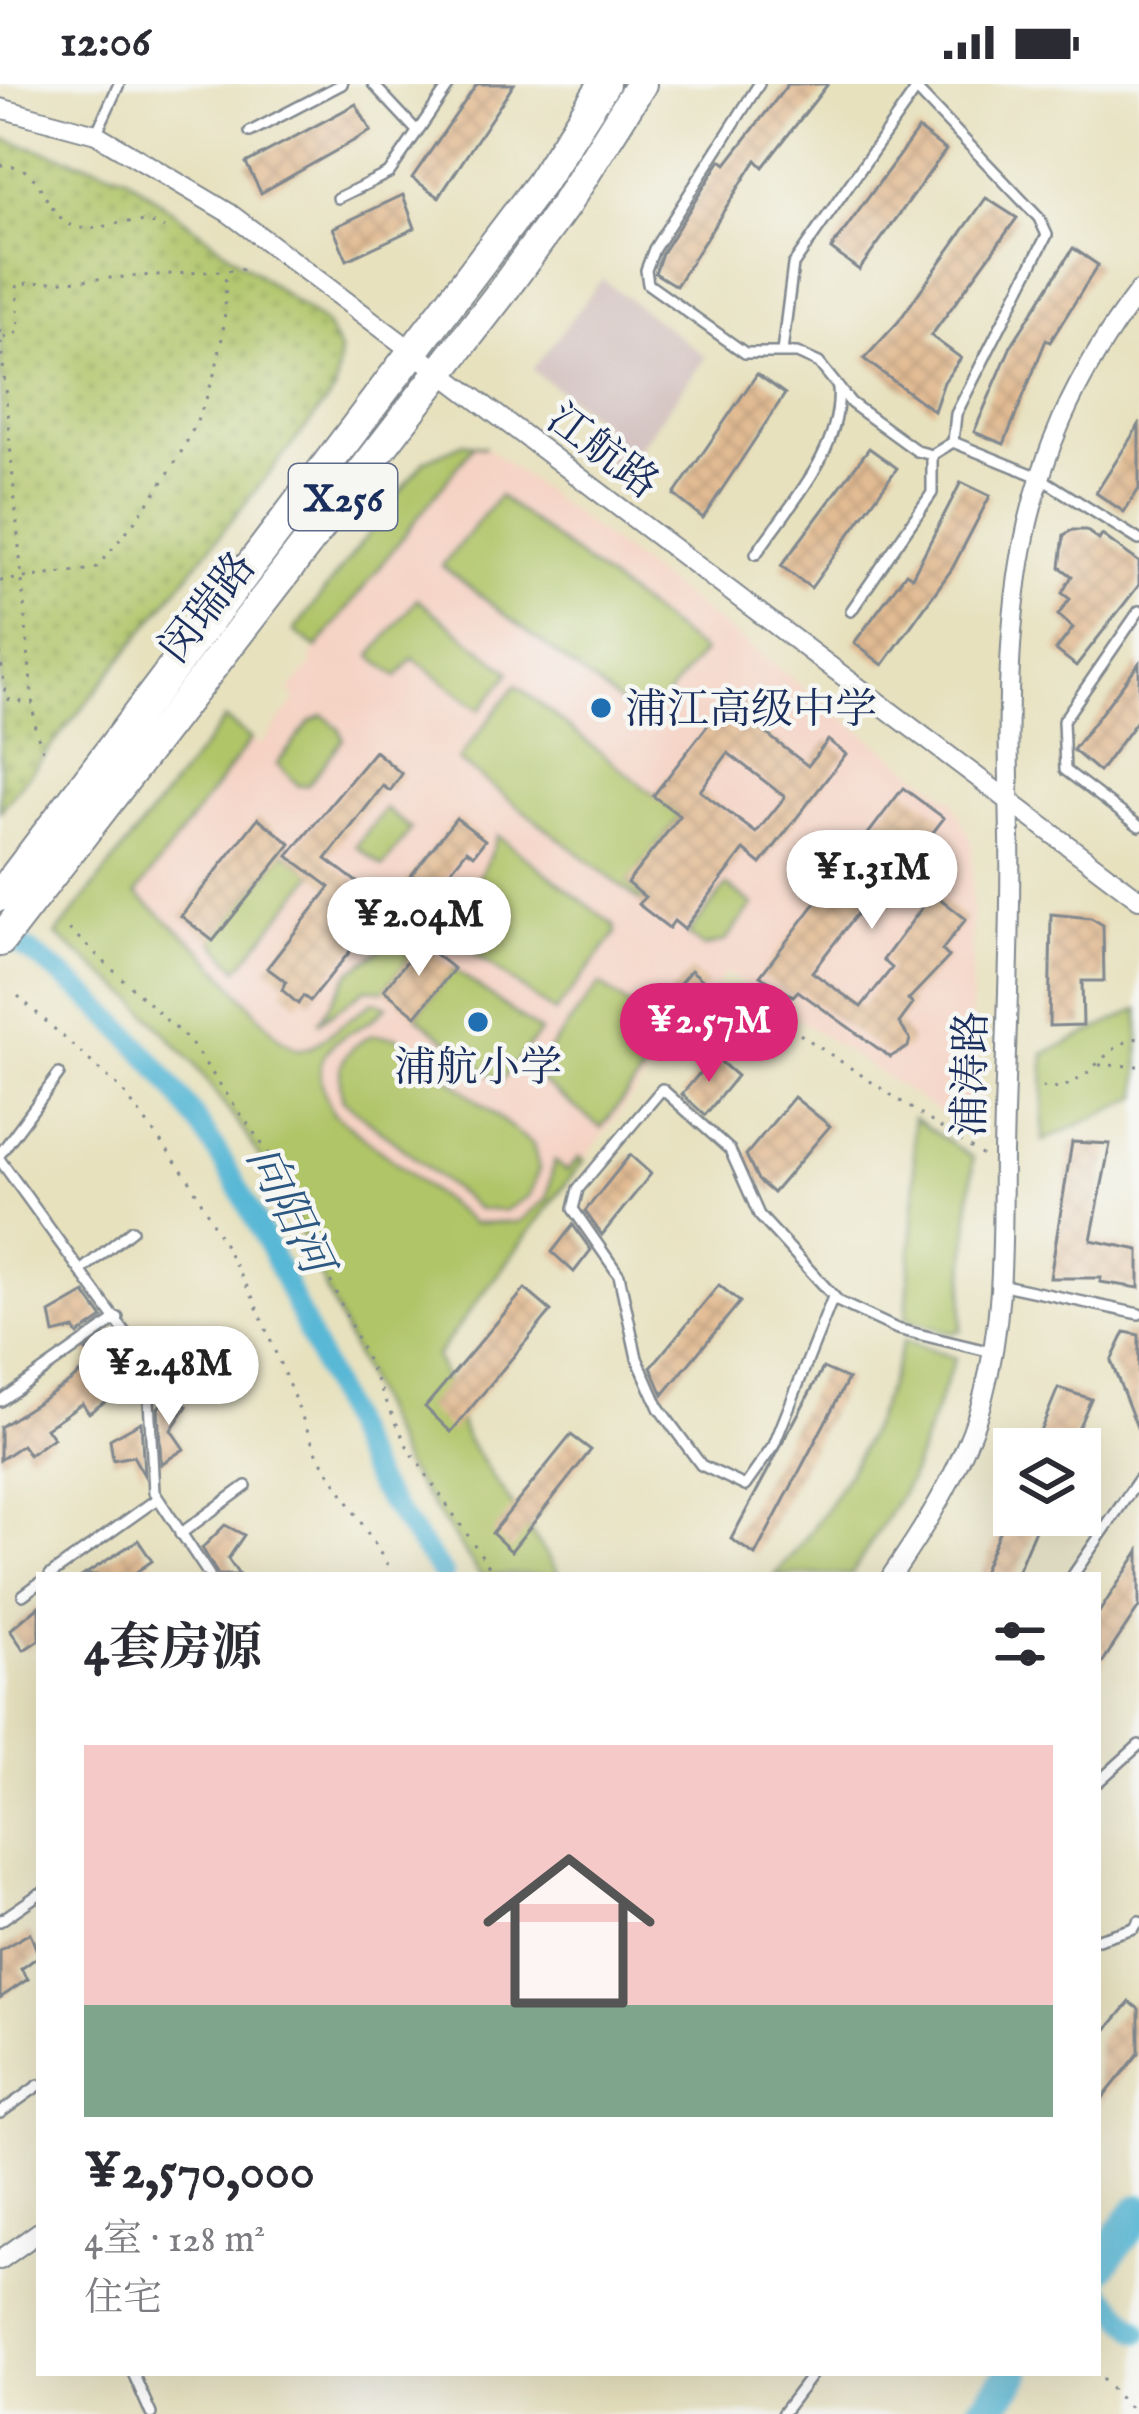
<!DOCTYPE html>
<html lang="zh">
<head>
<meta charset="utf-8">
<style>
  body { margin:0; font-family:"IM FELL English","Noto Serif SC",serif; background:#f7f7f7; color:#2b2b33; height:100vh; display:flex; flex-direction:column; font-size:45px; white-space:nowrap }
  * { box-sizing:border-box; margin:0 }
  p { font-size:39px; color:#7c7c81 }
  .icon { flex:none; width:66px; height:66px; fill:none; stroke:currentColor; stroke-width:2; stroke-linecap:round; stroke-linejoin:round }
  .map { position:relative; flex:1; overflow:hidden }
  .panel { position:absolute; left:36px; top:1488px; width:1065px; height:804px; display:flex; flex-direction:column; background:#fff; border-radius:0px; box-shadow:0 12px 48px #0002 }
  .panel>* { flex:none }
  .tools { position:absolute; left:993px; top:1344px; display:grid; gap:24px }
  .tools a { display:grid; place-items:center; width:108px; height:108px; border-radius:0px; background:#fff; box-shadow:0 12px 48px #0002; font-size:60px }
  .price { position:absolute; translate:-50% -102px; padding:0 27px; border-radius:42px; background:#fff; color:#222; font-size:39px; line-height:78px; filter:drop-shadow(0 3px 6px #0008) }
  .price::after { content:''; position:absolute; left:50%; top:72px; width:36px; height:27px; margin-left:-18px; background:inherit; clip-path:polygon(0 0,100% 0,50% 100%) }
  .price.current { background:#db2777; color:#fff }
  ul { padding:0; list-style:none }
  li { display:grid; align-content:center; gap:24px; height:636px; padding:0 48px }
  li span { display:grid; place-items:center; height:372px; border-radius:0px; color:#555 }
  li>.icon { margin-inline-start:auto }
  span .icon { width:216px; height:216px; fill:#fffc; stroke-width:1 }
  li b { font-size:51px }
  h2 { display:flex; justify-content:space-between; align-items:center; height:144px; padding:0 48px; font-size:51px }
  .status { display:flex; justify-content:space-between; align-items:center; height:84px; padding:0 60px; background:#fff; direction:ltr }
  .status svg { height:33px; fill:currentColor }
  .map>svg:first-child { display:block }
  .built { fill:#f5d2c3 }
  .industrial { fill:#d1bfbd }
  .grass { fill:#b0c468; stroke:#667a63; stroke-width:3 }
  .park { fill:url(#park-dots); stroke:#667a63; stroke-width:3 }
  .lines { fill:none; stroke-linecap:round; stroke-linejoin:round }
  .canal { stroke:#58b8d6; stroke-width:21 }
  .river { stroke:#58b8d6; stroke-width:36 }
  .building { fill:url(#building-cross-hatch); fill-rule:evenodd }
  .service-casing { stroke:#81888e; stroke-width:14 }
  .minor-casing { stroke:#81888e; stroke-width:22 }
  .primary-casing { stroke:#81888e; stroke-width:34 }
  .path { stroke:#81888e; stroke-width:3; stroke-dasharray:3 9; stroke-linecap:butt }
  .service { stroke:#fff; stroke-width:9 }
  .minor { stroke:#fff; stroke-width:18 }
  .primary { stroke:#fff; stroke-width:30 }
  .poi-dot { fill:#1f6fb2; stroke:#f6f6f2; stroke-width:4.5 }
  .labels { text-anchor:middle; stroke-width:9; stroke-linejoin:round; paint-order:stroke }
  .shield { fill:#f6f6f2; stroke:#5d6b8a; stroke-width:3 }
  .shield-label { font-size:39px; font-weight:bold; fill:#1b2f5e }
  .street-label { font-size:42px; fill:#1b2f5e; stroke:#f6f6f2 }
  .poi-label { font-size:42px; fill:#1b2f5e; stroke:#f6f6f2; text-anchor:start }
  .water-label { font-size:45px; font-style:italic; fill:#2d5882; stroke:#f6f6f2 }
</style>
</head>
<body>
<div class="status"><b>12:06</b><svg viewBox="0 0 49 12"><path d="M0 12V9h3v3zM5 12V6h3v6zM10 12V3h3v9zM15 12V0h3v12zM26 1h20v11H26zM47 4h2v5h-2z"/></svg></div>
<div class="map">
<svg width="1139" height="2330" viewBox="0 0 1139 2330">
  <defs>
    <pattern id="park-dots" width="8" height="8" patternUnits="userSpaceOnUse" patternTransform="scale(3)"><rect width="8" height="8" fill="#b0c468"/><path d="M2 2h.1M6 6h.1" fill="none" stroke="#8ea059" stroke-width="1.8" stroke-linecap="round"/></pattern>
    <pattern id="building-cross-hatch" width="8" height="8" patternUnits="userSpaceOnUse" patternTransform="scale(3)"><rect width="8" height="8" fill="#e2bb93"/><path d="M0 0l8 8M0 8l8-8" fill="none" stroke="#c1a181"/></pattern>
  </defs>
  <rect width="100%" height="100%" fill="#f6f6f2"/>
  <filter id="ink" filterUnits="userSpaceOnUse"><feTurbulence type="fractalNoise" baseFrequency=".00833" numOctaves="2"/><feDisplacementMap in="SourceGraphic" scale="24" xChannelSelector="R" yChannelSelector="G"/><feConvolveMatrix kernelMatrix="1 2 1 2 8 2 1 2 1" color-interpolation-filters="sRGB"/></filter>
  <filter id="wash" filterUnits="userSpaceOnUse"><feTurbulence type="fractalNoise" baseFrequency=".004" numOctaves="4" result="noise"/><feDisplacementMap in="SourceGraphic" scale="48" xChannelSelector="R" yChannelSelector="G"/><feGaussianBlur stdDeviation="2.7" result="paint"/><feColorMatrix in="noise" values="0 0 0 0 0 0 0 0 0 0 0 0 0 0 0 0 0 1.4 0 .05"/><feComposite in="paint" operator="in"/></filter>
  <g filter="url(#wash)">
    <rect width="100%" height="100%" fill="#e7e1be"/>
    <path class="built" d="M474,361l12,2 467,354 19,42 -1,290 -245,-161 -290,384 -156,-317 -78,-89 -66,-56 115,-155 10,6 35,-46 -7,-7 24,-29 -4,-4z"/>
    <path class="industrial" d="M602,195l104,78 -85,115 -28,-21 10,-27 -71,-54z"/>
    <g class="grass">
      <path d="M464,359l22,4 -12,-2 -157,203 -23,-17 130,-170z"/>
      <path d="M499,412l204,156 -58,70 -203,-156z"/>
      <path d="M417,515l93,73 -30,38 -67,-52 -16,19 -26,-21z"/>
      <path d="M516,601l164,131 -52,67 16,13 -4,5 -182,-141z"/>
      <path d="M323,631l17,15 3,9 -35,46 -9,1 -22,-22 33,-42z"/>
      <path d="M225,635l26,20 -115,155 66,56 78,89 18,11 14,-3 62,-46 13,5c-32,37 -93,27 -54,107l139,110 47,-1 28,-23 7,-38 13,10 12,-14 5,3 -148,196 31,83 93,136h-80l-77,-111 -111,-252 -45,-76 -52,-71 -62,-67 -77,-63z"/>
      <path d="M385,725l26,20 -28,38 -27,-21z"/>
      <path d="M497,751l117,90 2,8 -61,80 -126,-94c35,-20 57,-44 68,-84z"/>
      <path d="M284,768l30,22 -76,95 -25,-28z"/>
      <path d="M727,801l26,20 -28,36 -21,6 -16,-13z"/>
      <path d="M398,853l17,13 -31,40 -18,-1 -48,34 32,-51z"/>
      <path d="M454,885l86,63 -40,50 -84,-66z"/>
      <path d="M600,900l70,54 -69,90 -70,-55z"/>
      <path d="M1139,925v88l-96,44 1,-87z"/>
      <path d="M372,951l25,2 136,108 6,24 -10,27 -25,15 -26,-2 -135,-109c-8,-32 -2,-49 29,-65z"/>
      <path d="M913,1034l60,40 -12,172 -11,3 -44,-14 9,-127z"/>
      <path d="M903,1257l52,17 -46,123 -58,94h-76c60,-67 104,-148 128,-234z"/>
    </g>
    <path class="park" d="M0,54l124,37 201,149 15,27 -5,40 -335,420z"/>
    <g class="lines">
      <g class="canal">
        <path d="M0,848c206,128 267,308 359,518l19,36 65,89"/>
        <path d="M1098,2204l41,44"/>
      </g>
      <g class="river">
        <path d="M1098,2182l41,-54"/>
        <path d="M982,2330l32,-41"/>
      </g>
    </g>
    <g id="blocks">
      <g class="building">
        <path d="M477,0h37l-75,113 -27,-19z"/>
        <path d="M788,0h40l-65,83 -7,-7 -80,126 -21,-13 7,-20 59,-93 5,4z"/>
        <path d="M356,20l15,27 -110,62 -15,-30z"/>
        <path d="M918,45l28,21 -87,120 -28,-21z"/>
        <path d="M403,111l12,33 -68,32 -14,-32z"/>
        <path d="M986,114l31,20 -86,118 30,22 -17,24 -10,29 -70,-52 34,-37z"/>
        <path d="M1073,164l25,17 -48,77 -4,-2 -42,104 -30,-12 37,-86z"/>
        <path d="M757,290l28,20 -82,124 -29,-23z"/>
        <path d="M1139,341v64l-15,23 -28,-19z"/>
        <path d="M869,364l28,20 -86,120 -30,-22z"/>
        <path d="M961,398l29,14 -38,73 -69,96 -29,-22 52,-70 6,4z"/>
        <path d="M1072,446h14l13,10 3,-5 37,27v23l-63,81 -20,-16 17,-22 -15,-13 12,-16 -8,-6 10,-17 -12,-9 4,-32z"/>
        <path d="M1139,579v55l-40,54 -26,-22z"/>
        <path d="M731,611l26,20 -6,7 57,44 20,-26 18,14 -85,110 -17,-14 -60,79 -10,-8 -5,7 -31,-24 7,-7 -18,-14 53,-67 -27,-20zM728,669l57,44 -29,36 -56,-42z"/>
        <path d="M375,667l27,23 -12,17 -7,-5 -57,73 36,27 -7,9 25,19 -70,87 -7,-5 -5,8 -16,-14 4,-8 -19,-14 63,-81 -42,-31z"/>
        <path d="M903,704l41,30 -26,34 -9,-6 -97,126 49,35 31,-39 -9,-8 50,-67 33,26 -24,31 7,7 -41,43 5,4 -14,19 11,16 -2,8 -18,10 -92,-66 -5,5 -33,-20z"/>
        <path d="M258,734l33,26 -78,97 -32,-25z"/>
        <path d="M456,734l29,22 -11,15 -7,-5 -69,86 -22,-16z"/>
        <path d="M1051,830l40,4 12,7 1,56h-22l1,44 -34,1z"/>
        <path d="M421,859l33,26 -38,47 -32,-26z"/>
        <path d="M691,886l16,14 -33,38 -16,-14z"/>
        <path d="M714,972l23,20 -32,39 -23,-21z"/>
        <path d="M794,1013l36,29 -57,67 -15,-13 -12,-25z"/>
        <path d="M1072,1058l38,2 -19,96 48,10v38l-39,-6 1,-4h-51z"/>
        <path d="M630,1071l21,19 -49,61 -17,-24z"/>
        <path d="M573,1141l18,25 -17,22 -22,-20z"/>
        <path d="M719,1201l21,17 -77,93 -12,-28z"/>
        <path d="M525,1205l26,22 -100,121 -26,-25z"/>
        <path d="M85,1209l18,25 -25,17 -4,-6 -20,5 -4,-21z"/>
        <path d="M1125,1248l14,3 -1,95 -27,-69z"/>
        <path d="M106,1253l20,35 -20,14 7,10 -24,17 -7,-10 -36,25 7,10 -24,17 -7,-10 -22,15v-33l72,-47 21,-18 -7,-11z"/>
        <path d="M823,1284l25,11 -93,176 -24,-16z"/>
        <path d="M1058,1304l33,11 -22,50h-36z"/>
        <path d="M168,1312l19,10 -16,24 13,19 -23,15 -3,-56z"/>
        <path d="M141,1338l3,52v1l-11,-19 -20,4 -3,-21z"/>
        <path d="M571,1351l20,15 -80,101 -19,-18z"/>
        <path d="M1006,1431h35l-25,60h-35z"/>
        <path d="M225,1441l19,10 -16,24 11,16h-21l-16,-27z"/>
        <path d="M138,1456l14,21 -20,14h-48z"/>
        <path d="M1139,1467v56l-41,62v-55z"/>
        <path d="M39,1522v34l-15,10 -14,-20z"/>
        <path d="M30,1849l9,23 -18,13 7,10 -28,19v-48z"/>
        <path d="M1130,1918l9,7v44l-41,51v-64z"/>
      </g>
    </g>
  </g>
  <g filter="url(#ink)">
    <use href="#blocks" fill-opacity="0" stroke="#81888e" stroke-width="3"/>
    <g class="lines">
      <g class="service-casing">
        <g id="service">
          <path d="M373,0l44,47"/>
          <path d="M759,0l-105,165 -8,21 2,14 97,69h52l22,10 32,40 66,48 15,4 21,-13"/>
          <path d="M911,0l128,134 8,17 -91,179 -3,28"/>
          <path d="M250,48l92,-48"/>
          <path d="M96,50l23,-50"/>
          <path d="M338,114l51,-25 61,-89"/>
          <path d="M782,268l11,-87 123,-175"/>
          <path d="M953,358l86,35 100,63"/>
          <path d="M756,470c34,-50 87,-104 82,-167"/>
          <path d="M851,527l81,-118v-38"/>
          <path d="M1139,527l-76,110 2,49 74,56"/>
          <path d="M0,1070l59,-80"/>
          <path d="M0,1076l147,203 7,129 55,83"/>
          <path d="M83,1185l49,-39"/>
          <path d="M1004,1201l135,29"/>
          <path d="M833,1213l-59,148 -29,41 -44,-21 -42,-57 -22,-50 -18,-83 -46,-66 5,-20 84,-100 68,61 29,65 80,87 58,27 95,23"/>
          <path d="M0,1317l118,-83"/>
          <path d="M180,1450l66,-48"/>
          <path d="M50,1491l107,-76"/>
          <path d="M1073,1491l66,-96"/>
          <path d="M23,1511l16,-12"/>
          <path d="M1098,1698l41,-37"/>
          <path d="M0,1837l39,-27"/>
          <path d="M1098,1855l36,-11 5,-7"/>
          <path d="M0,2029l39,-28"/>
          <path d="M133,2289l18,41"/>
          <path d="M782,2330l31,-41"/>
        </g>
      </g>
      <g class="minor-casing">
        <g id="minor">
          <path d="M0,24l96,26 133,79 910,686"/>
          <path d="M892,1491c37,-54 74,-114 91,-178 22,-82 19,-160 20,-243 2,-106 9,-213 7,-319 -5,-211 -5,-369 129,-544"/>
          <path d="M0,2176l39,-28"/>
        </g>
      </g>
      <g class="primary-casing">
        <g id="primary">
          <path d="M0,812l540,-712 64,-100"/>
          <path d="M0,857l501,-648 64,-88 76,-121"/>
        </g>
      </g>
      <g class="path">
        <path d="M0,81c44,-1 38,37 66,57 27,20 59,-14 98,6"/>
        <path d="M0,246l35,399 10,26"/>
        <path d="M4,254l15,-6 -2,-48 233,-15"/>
        <path d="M0,497l95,-12c77,-89 137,-176 130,-298"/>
        <path d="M0,569l6,46 27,5"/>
        <path d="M69,845l121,113 86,122 132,284 87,127"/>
        <path d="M720,897l263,175"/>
        <path d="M18,912l104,94 68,91 63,117 63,153 78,124"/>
        <path d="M1099,981l40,1"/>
        <path d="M1042,1003c45,8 57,-42 97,-49"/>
        <path d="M1102,2295l33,35"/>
      </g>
      <use href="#service" class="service"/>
      <use href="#minor" class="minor"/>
      <use href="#primary" class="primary"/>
    </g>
  </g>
  <g class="poi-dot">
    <circle cx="601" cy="624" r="12"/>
    <circle cx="478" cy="938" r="12"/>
  </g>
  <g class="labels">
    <rect class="shield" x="289" y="380" width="108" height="66" rx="9"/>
    <g class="shield-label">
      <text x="343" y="427">X256</text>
    </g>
    <g class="street-label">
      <text transform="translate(604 366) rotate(37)" y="15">江航路</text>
      <text transform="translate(206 522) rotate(-52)" y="15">闵瑞路</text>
      <text transform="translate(969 990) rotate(-89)" y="15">浦涛路</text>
    </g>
    <g class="poi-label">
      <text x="625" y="639">浦江高级中学</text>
      <text x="478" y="997" text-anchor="middle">浦航小学</text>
    </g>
    <g class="water-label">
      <text transform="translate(291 1125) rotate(64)" y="16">向阳河</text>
    </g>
  </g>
</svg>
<div class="tools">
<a><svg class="icon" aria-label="layers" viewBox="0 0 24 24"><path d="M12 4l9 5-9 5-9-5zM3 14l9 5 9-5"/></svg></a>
</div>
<b class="price" style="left:872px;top:848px">¥1.31M</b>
<b class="price" style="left:419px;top:895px">¥2.04M</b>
<b class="price current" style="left:709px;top:1001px">¥2.57M</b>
<b class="price" style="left:169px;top:1344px">¥2.48M</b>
<section class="panel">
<h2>4套房源<svg class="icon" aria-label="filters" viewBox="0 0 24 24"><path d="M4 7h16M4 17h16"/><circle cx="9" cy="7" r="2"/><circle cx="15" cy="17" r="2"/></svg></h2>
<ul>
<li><span style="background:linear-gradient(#f6c9c9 70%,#7fa58c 0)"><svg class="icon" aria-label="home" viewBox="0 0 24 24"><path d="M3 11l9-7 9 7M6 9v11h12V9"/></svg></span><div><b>¥2,570,000</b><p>4室 · 128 m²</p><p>住宅</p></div></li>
</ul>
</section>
</div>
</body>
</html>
